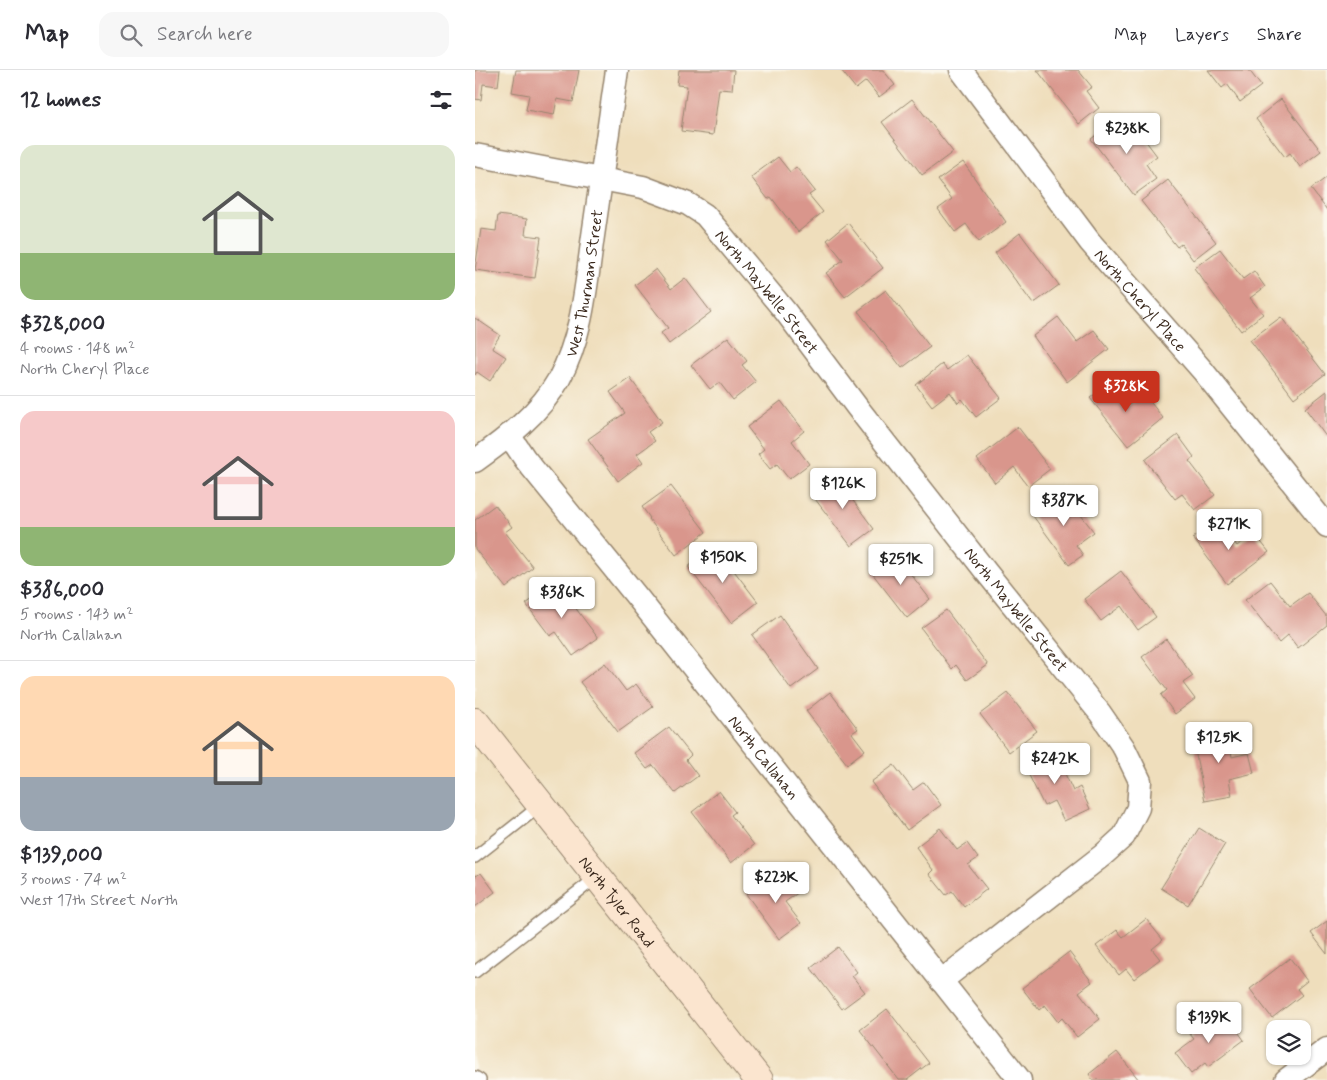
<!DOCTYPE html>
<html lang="en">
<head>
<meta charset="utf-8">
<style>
  body { margin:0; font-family:Mynerve,sans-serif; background:#f7f7f7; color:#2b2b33; height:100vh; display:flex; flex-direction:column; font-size:19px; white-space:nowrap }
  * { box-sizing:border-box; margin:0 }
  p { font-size:16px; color:#7c7c81 }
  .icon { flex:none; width:28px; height:28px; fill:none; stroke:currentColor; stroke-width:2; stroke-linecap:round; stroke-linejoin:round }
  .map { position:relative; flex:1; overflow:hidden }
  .side { display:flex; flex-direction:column; background:#fff; width:475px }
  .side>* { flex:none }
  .tools { position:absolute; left:791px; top:950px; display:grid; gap:10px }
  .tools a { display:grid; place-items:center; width:45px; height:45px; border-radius:10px; background:#fff; box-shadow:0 1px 4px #0004; font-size:25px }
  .price { position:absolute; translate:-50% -42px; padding:0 11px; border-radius:5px; background:#fff; color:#222; font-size:16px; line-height:32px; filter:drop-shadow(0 1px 2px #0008) }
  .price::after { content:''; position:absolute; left:50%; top:30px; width:15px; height:11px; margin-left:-8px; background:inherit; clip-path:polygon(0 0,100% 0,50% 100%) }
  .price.current { background:#c8321e; color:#fff }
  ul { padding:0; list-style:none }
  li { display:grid; align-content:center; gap:10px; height:265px; padding:0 20px }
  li+li { border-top:1px solid #e1e1e2 }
  li span { display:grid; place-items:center; height:155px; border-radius:15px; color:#555 }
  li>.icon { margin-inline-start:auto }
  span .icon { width:90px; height:90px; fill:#fffc; stroke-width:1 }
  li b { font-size:21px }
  h2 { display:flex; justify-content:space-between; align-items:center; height:60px; padding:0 20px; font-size:21px }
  header { display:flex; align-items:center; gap:30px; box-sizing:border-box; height:70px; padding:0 25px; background:#fff; border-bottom:1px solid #e1e1e2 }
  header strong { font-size:24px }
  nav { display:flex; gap:28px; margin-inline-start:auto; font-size:18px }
  .search { width:350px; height:45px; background:#f7f7f7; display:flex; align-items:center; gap:12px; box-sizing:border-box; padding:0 18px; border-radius:15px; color:#7c7c81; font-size:19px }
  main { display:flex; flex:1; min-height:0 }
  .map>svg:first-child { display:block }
  .building { fill:#d9968c }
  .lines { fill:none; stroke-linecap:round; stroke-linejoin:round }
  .service-casing { stroke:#95846d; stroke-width:14 }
  .minor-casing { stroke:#95846d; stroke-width:25 }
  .secondary-casing { stroke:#95846d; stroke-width:30 }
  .service { stroke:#fff; stroke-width:11 }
  .minor { stroke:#fff; stroke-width:22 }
  .secondary { stroke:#fbe5cf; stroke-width:28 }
  .labels { text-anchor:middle; stroke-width:4.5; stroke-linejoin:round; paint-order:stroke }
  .street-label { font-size:16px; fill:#3b2a1e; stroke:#fbf7ec }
</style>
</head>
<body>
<header>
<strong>Map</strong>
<div class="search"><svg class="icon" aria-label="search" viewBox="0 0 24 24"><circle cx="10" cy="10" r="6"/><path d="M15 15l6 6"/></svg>Search here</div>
<nav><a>Map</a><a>Layers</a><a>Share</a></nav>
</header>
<main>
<section class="side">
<h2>12 homes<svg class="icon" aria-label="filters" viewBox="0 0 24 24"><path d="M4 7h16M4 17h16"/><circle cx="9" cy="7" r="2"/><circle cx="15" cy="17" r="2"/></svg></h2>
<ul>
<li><span style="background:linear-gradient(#dfe7d0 70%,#8fb573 0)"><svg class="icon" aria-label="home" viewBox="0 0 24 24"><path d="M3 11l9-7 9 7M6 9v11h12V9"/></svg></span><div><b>$328,000</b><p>4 rooms · 148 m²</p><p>North Cheryl Place</p></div></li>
<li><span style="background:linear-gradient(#f6c9c9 75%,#8fb573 0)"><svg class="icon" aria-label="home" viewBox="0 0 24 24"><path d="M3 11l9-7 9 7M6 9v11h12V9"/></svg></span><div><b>$386,000</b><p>5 rooms · 143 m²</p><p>North Callahan</p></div></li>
<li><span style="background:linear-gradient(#ffd9b3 65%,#9aa5b1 0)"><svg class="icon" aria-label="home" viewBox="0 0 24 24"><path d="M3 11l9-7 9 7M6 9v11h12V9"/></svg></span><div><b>$139,000</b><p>3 rooms · 74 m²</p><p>West 17th Street North</p></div></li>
</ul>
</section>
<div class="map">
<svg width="852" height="1010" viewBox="0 0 852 1010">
  <rect width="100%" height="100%" fill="#fbf7ec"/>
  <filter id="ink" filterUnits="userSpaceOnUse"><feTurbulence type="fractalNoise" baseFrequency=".02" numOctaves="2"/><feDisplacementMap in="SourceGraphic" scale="10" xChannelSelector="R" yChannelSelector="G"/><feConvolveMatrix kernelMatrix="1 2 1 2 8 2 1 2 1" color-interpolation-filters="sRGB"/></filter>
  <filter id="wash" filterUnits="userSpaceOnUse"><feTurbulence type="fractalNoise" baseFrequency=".0096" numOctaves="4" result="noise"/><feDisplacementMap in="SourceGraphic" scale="20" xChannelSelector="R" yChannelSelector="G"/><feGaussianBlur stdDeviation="1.12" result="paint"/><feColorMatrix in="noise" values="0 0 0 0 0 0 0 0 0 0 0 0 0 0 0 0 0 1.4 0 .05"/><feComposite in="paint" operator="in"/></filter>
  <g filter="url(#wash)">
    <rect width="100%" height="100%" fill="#efdebc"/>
    <g id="blocks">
      <g class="building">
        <path d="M0,0h25l-2,16 -15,-2 -2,16 -6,-1z"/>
        <path d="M41,0h63l-6,32 -16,-3 -3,16 -28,-5 3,-15 -17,-3z"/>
        <path d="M204,0h55l-2,20 -13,-1 -6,46 -32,-4 6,-45 -10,-1z"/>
        <path d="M366,0h42l12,15 -16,12 -13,-16 -10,8z"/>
        <path d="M562,0h41l14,17 -6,4 13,17 -20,16z"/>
        <path d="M733,0h41l12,16 -21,16 -13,-18 -5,4z"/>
        <path d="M437,29l41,53 -31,23 -40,-53z"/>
        <path d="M806,29l40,52 -21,16 -10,-14 -5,4 -29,-38z"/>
        <path d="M645,47l17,22 5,-3 15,20 -11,8 10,15 -22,16 -43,-56z"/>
        <path d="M303,87l12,15 6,-5 19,24 -6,4 14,17 -25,20 -27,-35 -3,2 -17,-22z"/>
        <path d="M488,92l43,60 -27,20 -13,-18 -11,8 -17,-23 14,-10 -14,-19z"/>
        <path d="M852,107v33l-16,-21z"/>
        <path d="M693,110l48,62 -23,18 -12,-16 -4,3 -36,-46z"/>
        <path d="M23,145l29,4 -2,16 16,2 -6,41 -60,-8 6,-41 15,2z"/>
        <path d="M373,153l35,45 -38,29 -19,-24 17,-13 -16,-20z"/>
        <path d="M545,163l39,52 -26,19 -38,-51z"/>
        <path d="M745,179l23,30 11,-8 11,16 -15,11 13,16 -22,17 -47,-63z"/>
        <path d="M181,199l15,20 14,-11 26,34 -42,32 -8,-11 7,-5 -33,-43z"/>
        <path d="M411,220l44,57 -28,21 -44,-57z"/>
        <path d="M583,247l19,25 17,-12 15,19 -42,33 -34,-46z"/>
        <path d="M806,247l44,57 -31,24 -44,-58z"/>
        <path d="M0,248l25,17 -8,13 14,9 -16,24 -13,-9 -2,3z"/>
        <path d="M253,267l19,24 -5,4 14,17 -23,18 -14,-18 -9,7 -19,-24z"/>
        <path d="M492,285l34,43 -25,19 -14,-18 -4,4 -8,-11 -18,14 -16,-21 26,-21 5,6z"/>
        <path d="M155,308l32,44 -14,10 7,9 -18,13 6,8 -25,19 -30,-42 37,-26 -15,-21z"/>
        <path d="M636,312l18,23 15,-11 19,24 -35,28 -38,-48z"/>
        <path d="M852,321v47l-22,-30z"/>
        <path d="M306,331l23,30 -12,10 17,23 -20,15 -12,-15 -7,5 -12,-15 6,-5 -17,-22z"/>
        <path d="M543,357l32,42 -22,17 -14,-19 -19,16 -18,-24z"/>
        <path d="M703,365l16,22 -5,4 26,34 -20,15 -13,-16 -7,5 -30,-39z"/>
        <path d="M364,405l15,20 -3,3 23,31 -23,17 -39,-51z"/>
        <path d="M196,416l35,46 -30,23 -27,-36 1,-1 -8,-11z"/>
        <path d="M589,423l30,39 -18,13 7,10 -14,10 -36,-49z"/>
        <path d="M20,435l17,22 -7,5 28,35 -27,21 -31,-39v-29z"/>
        <path d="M742,449l20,27 17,-13 15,19 -42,32 -34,-46z"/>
        <path d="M240,476l43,56 -27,21 -43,-56z"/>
        <path d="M421,485l34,44 -23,19 -35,-45z"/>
        <path d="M646,501l35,46 -18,13 -17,-24 -20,15 -17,-22z"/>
        <path d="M795,511l20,25 18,-13 19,24v8l-29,23 -10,-13 -9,8 -34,-43z"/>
        <path d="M81,512l42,56 -25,18 -17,-24 -6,4 -24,-32z"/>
        <path d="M471,540l42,55 -21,15 -11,-15 -4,4 -31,-41z"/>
        <path d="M305,545l38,54 -27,20 -39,-54z"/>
        <path d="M691,569l27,37 -10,7 12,16 -20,15 -14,-19 6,-5 -25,-33z"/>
        <path d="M130,593l21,28 10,-7 17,23 -35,25 -38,-50z"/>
        <path d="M355,622l28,37 -6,4 13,17 -18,14 -41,-53z"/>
        <path d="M533,623l29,38 -28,21 -29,-38z"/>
        <path d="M194,657l22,28 -5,5 12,16 -23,17 -22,-28 -6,4 -13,-16z"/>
        <path d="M751,659l6,28 17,-4 5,20 -25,6 3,17 -27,5 -13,-66z"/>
        <path d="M578,678l20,43 7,-4 10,22 -26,12 -10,-20 -10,5 -21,-43z"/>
        <path d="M419,695l19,25 11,-8 17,23 -34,25 -36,-48z"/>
        <path d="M244,721l16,21 -4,3 23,30 -23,18 -39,-51z"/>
        <path d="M465,758l17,22 10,-7 11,15 -10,7 19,24 -23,18 -12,-16 -6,4 -17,-21 4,-4 -17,-23z"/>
        <path d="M724,758l26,16 -37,61 -27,-17z"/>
        <path d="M6,803l14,19 -20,15v-33l1,2z"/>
        <path d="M311,804l13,18 -14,10 16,21 -22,16 -33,-45 24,-18 4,6z"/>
        <path d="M671,849l17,21 -11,9 8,10 -26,20 -8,-10 -7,6 -23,-29 21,-16 6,7z"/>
        <path d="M852,851v33l-16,-21z"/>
        <path d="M363,877l19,25 -5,4 13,16 -23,17 -31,-41z"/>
        <path d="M594,882l23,30 -13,10 21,27 -23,18 -15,-19 -4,4 -13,-17 -6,5 -17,-22z"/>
        <path d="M815,888l17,23 -10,8 5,6 -30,23 -22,-29z"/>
        <path d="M412,939l42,54 -22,17h-8l-39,-50z"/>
        <path d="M751,945l18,25 -36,27 -3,-4 -14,11 -16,-21 19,-14 -5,-6 17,-12 4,6z"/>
        <path d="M642,982l22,28h-46l-4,-6z"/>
      </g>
    </g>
  </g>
  <g filter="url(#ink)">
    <use href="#blocks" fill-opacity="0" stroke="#95846d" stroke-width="1"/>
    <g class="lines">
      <g class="service-casing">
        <g id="service">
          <path d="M0,787l66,-52"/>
          <path d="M0,902l122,-95"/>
          <path d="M0,1007l5,3"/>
        </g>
      </g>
      <g class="minor-casing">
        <g id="minor">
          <path id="s1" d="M486,0l129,172 113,129 124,155"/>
          <path id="s2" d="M0,85l168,32 45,17 17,11 80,96 72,96 130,166 113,140 24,35 16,33 -2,27 -14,28 -21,19 -162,126"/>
          <path id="s3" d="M34,365l16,24 113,139 382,482"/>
          <path id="s4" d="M0,391c31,-22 65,-48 84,-82 24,-44 27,-95 34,-143 8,-56 16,-111 24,-166"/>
          <path d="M811,1010l41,-31"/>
        </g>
      </g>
      <g class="secondary-casing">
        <g id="secondary">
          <path id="s5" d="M0,652l284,358"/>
        </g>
      </g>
      <use href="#service" class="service"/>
      <use href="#minor" class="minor"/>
      <use href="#secondary" class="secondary"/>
    </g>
  </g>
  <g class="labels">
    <g class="street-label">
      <text dy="6" stroke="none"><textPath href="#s4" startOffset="218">West Thurman Street</textPath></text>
      <text dy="6" stroke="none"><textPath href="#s2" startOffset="338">North Maybelle Street</textPath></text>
      <text dy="6" stroke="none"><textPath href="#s1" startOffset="292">North Cheryl Place</textPath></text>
      <text dy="6" stroke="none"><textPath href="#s2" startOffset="742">North Maybelle Street</textPath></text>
      <text dy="6" stroke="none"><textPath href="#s3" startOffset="411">North Callahan</textPath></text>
      <text dy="6" stroke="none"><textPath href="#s5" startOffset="229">North Tyler Road</textPath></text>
    </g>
  </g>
</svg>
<div class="tools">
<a><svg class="icon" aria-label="layers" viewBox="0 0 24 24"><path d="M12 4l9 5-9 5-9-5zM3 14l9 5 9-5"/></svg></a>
</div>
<b class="price" style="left:652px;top:85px">$238K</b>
<b class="price current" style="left:651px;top:343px">$328K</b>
<b class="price" style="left:368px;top:440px">$126K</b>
<b class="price" style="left:589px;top:457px">$387K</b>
<b class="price" style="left:754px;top:481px">$271K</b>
<b class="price" style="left:248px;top:514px">$150K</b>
<b class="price" style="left:426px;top:516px">$251K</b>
<b class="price" style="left:87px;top:549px">$386K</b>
<b class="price" style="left:744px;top:694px">$125K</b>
<b class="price" style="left:580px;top:715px">$242K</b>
<b class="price" style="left:301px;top:834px">$223K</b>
<b class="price" style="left:734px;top:974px">$139K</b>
</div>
</main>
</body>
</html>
